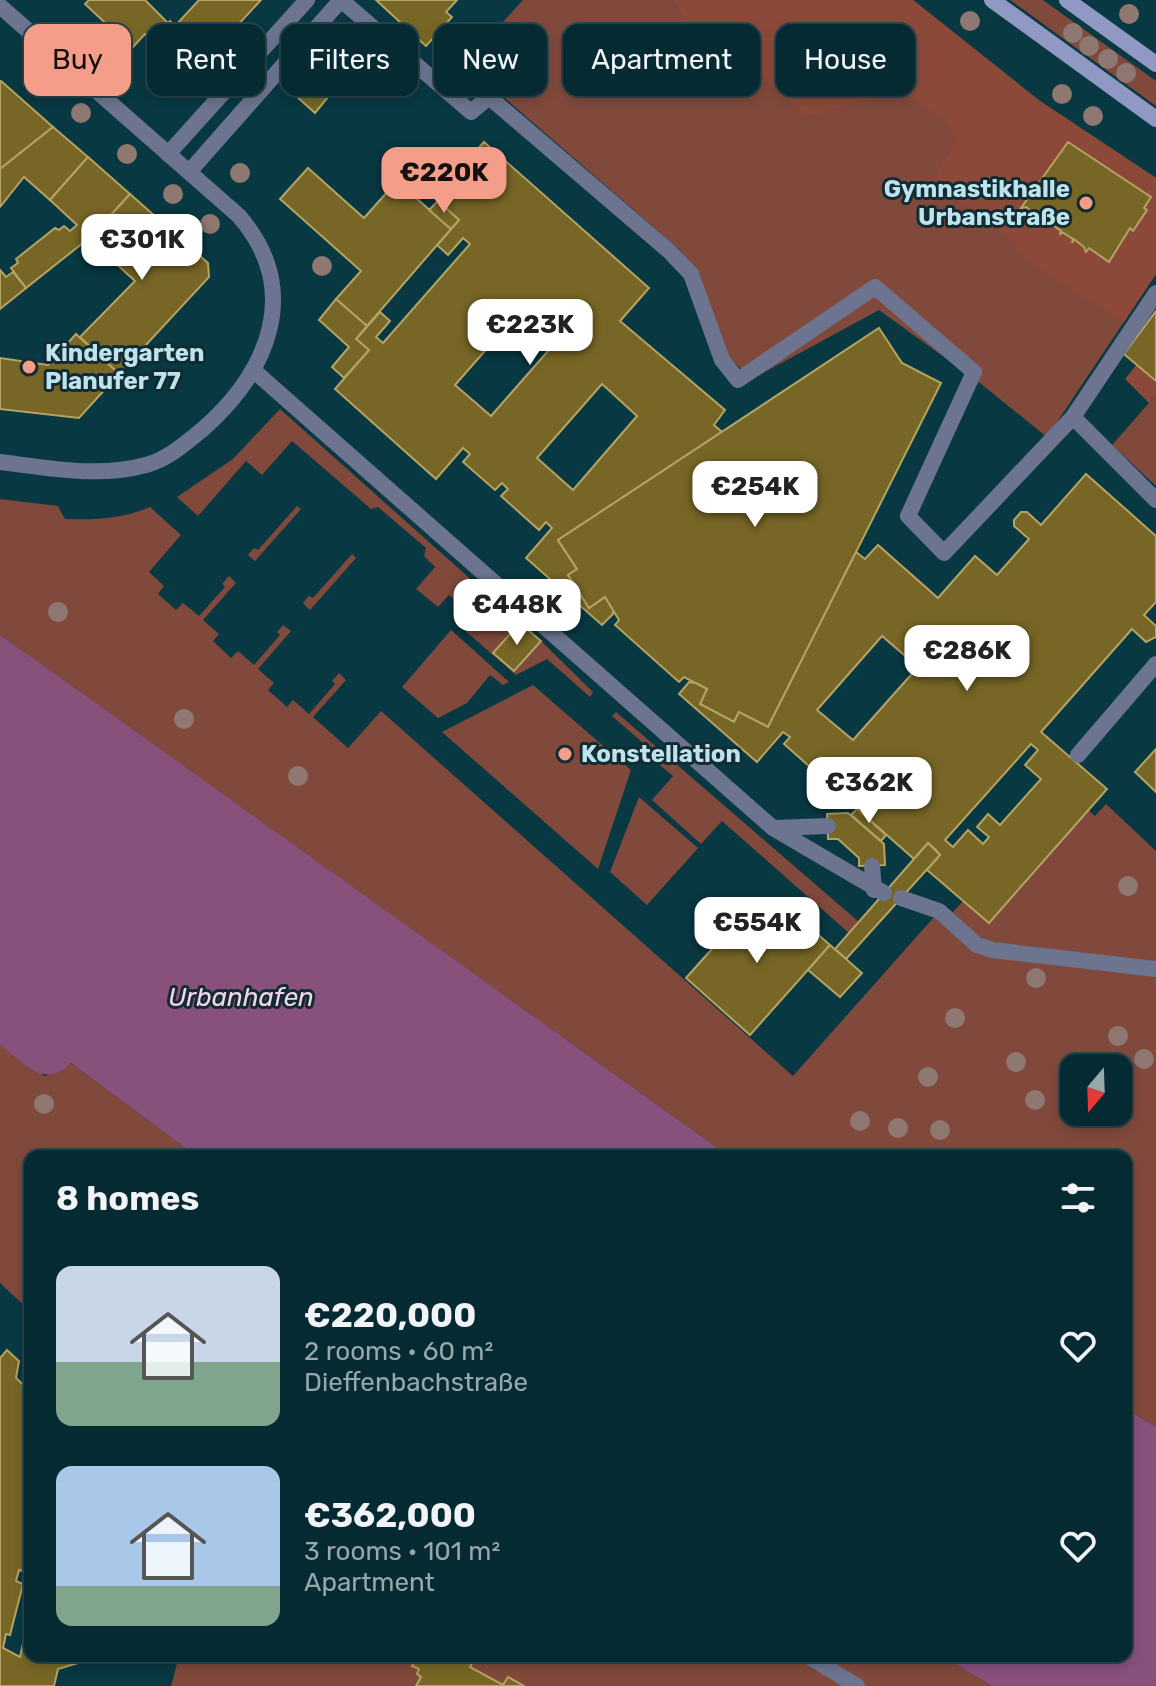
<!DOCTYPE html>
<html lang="en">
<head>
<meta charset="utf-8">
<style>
  body { margin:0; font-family:Rubik,sans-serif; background:#0f323a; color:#f1f3f6; height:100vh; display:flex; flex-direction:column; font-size:30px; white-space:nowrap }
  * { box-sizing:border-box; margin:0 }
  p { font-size:26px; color:#98a7ac }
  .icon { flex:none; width:44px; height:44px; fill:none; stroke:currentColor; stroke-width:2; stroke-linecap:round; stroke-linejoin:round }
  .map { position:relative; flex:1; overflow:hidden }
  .sheet { position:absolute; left:24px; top:1150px; width:1108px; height:512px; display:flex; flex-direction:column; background:#062a32; border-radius:16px; box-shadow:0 4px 12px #0003,0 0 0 2px #27464d }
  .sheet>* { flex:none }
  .banner { position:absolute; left:24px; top:24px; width:1108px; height:72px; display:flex; gap:16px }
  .needle { width:52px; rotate:199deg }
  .buttons { position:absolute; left:1060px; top:1054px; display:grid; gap:16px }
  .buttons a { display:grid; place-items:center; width:72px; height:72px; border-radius:16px; background:#062a32; box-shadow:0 4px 12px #0003,0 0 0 2px #27464d; font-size:40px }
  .price { position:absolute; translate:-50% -68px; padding:0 18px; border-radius:16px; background:#fff; color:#222; font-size:26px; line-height:52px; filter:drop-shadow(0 2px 4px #0008) }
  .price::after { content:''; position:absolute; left:50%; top:48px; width:24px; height:18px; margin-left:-12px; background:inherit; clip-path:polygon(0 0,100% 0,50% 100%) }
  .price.current { background:#f49e89; color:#111 }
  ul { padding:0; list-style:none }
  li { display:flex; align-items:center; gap:24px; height:200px; padding:0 32px }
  li span { display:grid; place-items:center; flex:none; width:224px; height:160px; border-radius:16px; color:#555 }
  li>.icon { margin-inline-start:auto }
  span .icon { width:96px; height:96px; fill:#fffc; stroke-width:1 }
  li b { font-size:34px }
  h2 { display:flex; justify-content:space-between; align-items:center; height:96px; padding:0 32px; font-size:34px }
  .pill { padding:0 28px; border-radius:16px; background:#062a32; box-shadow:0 4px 12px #0003,0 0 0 2px #27464d; font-size:28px; line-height:72px }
  .pill.current { background:#f49e89; color:#111 }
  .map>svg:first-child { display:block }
  .green { fill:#80493c; fill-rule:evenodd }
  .forest { fill:#8c4939 }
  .water { fill:#87517c }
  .building { fill:#776626; stroke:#b5a364; stroke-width:2; fill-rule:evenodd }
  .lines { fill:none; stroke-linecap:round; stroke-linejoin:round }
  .lane { stroke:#6d748f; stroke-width:16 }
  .street { stroke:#6d748f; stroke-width:16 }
  .secondary { stroke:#8f99c3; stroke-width:16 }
  .tree { fill:#8f7872 }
  .poi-dot { fill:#f49e89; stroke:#122c32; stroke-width:3 }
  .labels { text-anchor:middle; stroke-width:6; stroke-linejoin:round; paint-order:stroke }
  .poi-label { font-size:24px; font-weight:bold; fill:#bde4ee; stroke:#122c32; text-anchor:start }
  .water-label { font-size:26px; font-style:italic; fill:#f6d4ee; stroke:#122c32 }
</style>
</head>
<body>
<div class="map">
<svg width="1156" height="1686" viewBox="0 0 1156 1686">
  <rect width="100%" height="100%" fill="#083842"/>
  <g class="green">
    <path d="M523,0h390l127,101 116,77v96l-109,163 -67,-54 -101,-73 -127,69 -28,-26 -26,-76 -18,-27 -195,-169 -17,18 -22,-15z"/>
    <path d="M1010,0h33l113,81v25z"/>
    <path d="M1156,395v91l-44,-41z"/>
    <path d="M280,409l205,183 -17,19 -19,-16 -11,12 -22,-18 19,-22 -11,-11 2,-8 -48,-41 -7,2 -79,-68 -30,34 -16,-14 -48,55 -21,-19 56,-38z"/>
    <path d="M0,499l58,7 7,13c30,1 57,0 85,-12l31,28 -32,37 15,14 -6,8 18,16 7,-7 16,13 26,-29 -3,-3 7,-8 7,7 -33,37 16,14 -6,7 18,17 7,-7 16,14 26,-30 -3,-3 6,-7 8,6 -33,38 16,14 -6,7 19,17 6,-7 16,14 26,-30 -3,-3 7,-8 7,7 -33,37 35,31 33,-37 412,365 141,-159 36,32 186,28v450l-30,-18v-253h-397l-729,-521zM1074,1068h44v44h-44z"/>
    <path d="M297,506l4,3 -46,52 -7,-6 6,-7 4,2z"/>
    <path d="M352,554l4,4 -46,52 -7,-7 6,-7 4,2z"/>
    <path d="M490,596l30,27 -26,30 20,18 27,-30 52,51 -3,5 -43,-38 -31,16 -54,-47z"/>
    <path d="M451,630l58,52 -6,3 -13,-10 -23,28 -29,15 -36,-31z"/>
    <path d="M533,685l98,85 -33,99 -156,-137z"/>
    <path d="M616,712l243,210 -10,11 -127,-112 -21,23 -49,-44 21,-24 -24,-20 1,-7 -38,-33z"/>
    <path d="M639,797l59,51 -51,57 -37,-33z"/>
    <path d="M1106,804l50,47v111l-164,-20 -12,-5 -28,-24 11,-12 26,22 99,-113 7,6z"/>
    <path d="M0,1045l45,31 26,-13 125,93h-166v155l-30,-28z"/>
    <path d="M179,1656h763l50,30h-821z"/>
  </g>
  <g class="forest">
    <path d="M674,0h239l127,101 116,77v96l-32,48 -97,-61 -35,-40 -63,-36 28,-45 -13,-21 -48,-32 -32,16 -57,13c-32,-24 -54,-45 -69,-82l-17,-3 -9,6 -25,-14z"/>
    <path d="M1137,364l19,17v14l-7,8 -24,-24z"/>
  </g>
  <g class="water">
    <path d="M0,635l44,31 685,490h-533l-125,-93c-27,27 -47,0 -71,-18z"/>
    <path d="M1126,1409l30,18v259h-164l-50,-30h184z"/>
  </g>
  <g class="building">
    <path d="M89,0h56l23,23 -15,18 -8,-7 -13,14 -47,-44z"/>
    <path d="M199,0h62l-52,56 3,4 -18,20 -16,-14 -3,4 -24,-28 19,-21 5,5z"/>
    <path d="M376,0h81l-11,12 6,5 -26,29z"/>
    <path d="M299,72l29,25 -13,16 -29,-26z"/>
    <path d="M1,81l52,46 -53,42v-87z"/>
    <path d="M53,127l35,30 -38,43 -26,-23 -24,30v-38z"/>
    <path d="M484,142l165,146 -29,33 105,89 -11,15 8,7 -164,108 19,29 -9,6 21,33 16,-11 8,11v6l-11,11 -76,-67 26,-30 -6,-6 -7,8 -38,-34 7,-7 -6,-6 -7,7 -32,-28 7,-8 -7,-6 -27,31 -101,-90 34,-39 -13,-11 24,-27 10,9 -14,16 7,6 87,-99 -7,-6 -15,17 -11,-10 22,-25 -24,-22zM520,311l35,32 -64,73 -36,-31zM602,384l35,32 -64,74 -36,-32z"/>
    <path d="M1068,142l83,55 -7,11 3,2 -14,21 -3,-3 -21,34 -20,-14 -3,4 -2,-5 -10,-8 -2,4 1,-4 -11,-7 -2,3 1,-4 -11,-8 -2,4 1,-4 -11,-7 -2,2 1,-3 -11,-8 -5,1z"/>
    <path d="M88,157l42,37 -37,41 -67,53 -15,-20 7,-5 -2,-4 39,-31 4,2 5,-4 6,5 7,-6 -27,-25z"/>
    <path d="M308,168l56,50 33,-37 54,48 -84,97 -31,-27 25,-28 -81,-72z"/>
    <path d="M130,194l78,69 1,14 -90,97 -39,-37 55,-56 -46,-42z"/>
    <path d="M438,201l21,19 -8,9 -22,-19z"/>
    <path d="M0,270l6,7 7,-5 13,16 -26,21z"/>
    <path d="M336,299l31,27 -11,13 13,11 -25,28 -12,-11 17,-20 -30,-27z"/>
    <path d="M1156,311v70l-32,-27z"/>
    <path d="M879,328l23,35 39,20 -173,344 -29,-15 -5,10 -34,-18 7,-15 -23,-12 -5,5 -64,-57 4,-5 -14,-23 -16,11 -21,-33 9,-6 -19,-29z"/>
    <path d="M76,334l43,40 -40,44 -79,-9v-51l48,7z"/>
    <path d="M1086,474l70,62v66l-12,13 12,11v11l-10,5 -14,-13 -91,103 66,57 -118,134 -62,-53 13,-15 -5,-6 -7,-6 -14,16 -130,-115 6,-7 -7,-5 -26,30 -78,-68 10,-12 7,1 11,6 -7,15 34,18 5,-10 29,15 88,-175 9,7 13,-14 60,53 37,-42 22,19 32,-36 -15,-13v-6l7,-8h6l14,13zM882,636l36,31 -65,73 -36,-30zM1031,744l7,6 -13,15 16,14 -41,46 -12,-11 -11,13 12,10 -6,7 -15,-14 -15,17 -8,-7z"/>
    <path d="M520,623l21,18 -27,30 -21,-18z"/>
    <path d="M1156,749v43l-21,-20z"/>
    <path d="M857,809l29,26 -5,6 -30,-26z"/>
    <path d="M848,813l36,31 1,21 -26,1v-8l-21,-19h-10l-1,-25z"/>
    <path d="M928,843l12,12 -94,104 -11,-10z"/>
    <path d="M752,904l22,20 14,-16 42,37 -80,90 -64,-57z"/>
    <path d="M830,945l32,28 -22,24 -32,-27z"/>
    <path d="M7,1350l12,11 -3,17 14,13v182l-11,-3 -3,11 7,3 -13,51 -4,-1 -3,14 17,9 5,-23 5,1v21h49l-1,7 -20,6 -4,17h-54v-328z"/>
    <path d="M418,1656h58l-6,11 33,18 5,-8 16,9h-108l5,-9 -4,-3 2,-5 -7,-3z"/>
  </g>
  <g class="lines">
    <g class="lane">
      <path d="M341,0l130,112 18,-15 180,154 22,23 31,86 16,20 137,-93 99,85 -66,144 36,37 129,-136 83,83"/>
      <path d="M168,154l139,-154"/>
      <path d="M189,172l152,-172"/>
      <path d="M253,370l520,458 111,65"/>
      <path d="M1073,417l83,-124"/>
      <path d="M1078,755l78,-91"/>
      <path d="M774,828l54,-2"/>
      <path d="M872,866l2,24"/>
      <path d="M901,898l38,13 38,34 16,5 163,19"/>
      <path d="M808,1656l49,30"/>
    </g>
    <path class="street" d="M0,6l239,210c63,73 31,154 -36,213 -17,14 -35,30 -57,36 -47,13 -98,3 -146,-3"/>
    <g class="secondary">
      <path d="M992,0l164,119"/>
      <path d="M1067,0l89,64"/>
    </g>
  </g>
  <g class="tree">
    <circle cx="1129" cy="14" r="10"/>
    <circle cx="970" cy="21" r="10"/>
    <circle cx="1073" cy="33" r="10"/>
    <circle cx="1089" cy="46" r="10"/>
    <circle cx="1108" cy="59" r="10"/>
    <circle cx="1126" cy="73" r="10"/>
    <circle cx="37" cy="76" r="10"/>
    <circle cx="1062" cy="94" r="10"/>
    <circle cx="81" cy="113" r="10"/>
    <circle cx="1093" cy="116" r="10"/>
    <circle cx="127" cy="154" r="10"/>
    <circle cx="240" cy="173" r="10"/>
    <circle cx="173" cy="194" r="10"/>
    <circle cx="210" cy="224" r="10"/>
    <circle cx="322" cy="266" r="10"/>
    <circle cx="58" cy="612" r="10"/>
    <circle cx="184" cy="719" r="10"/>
    <circle cx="298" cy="776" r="10"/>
    <circle cx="1128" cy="886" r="10"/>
    <circle cx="1036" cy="978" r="10"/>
    <circle cx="955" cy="1018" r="10"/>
    <circle cx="1118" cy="1036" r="10"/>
    <circle cx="1144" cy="1059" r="10"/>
    <circle cx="1016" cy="1062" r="10"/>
    <circle cx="928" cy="1077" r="10"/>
    <circle cx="1035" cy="1100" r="10"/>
    <circle cx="44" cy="1104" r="10"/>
    <circle cx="860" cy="1121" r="10"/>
    <circle cx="898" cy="1128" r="10"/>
    <circle cx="940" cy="1130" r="10"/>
  </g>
  <g class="poi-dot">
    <circle cx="1086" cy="203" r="8"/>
    <circle cx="29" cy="367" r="8"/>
    <circle cx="565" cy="754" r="8"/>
  </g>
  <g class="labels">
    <g class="poi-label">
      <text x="1070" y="197" text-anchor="end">Gymnastikhalle<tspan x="1070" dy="28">Urbanstraße</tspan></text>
      <text x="45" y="361">Kindergarten<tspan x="45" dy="28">Planufer 77</tspan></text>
      <text x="581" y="762">Konstellation</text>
    </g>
    <g class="water-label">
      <text x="241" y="1006">Urbanhafen</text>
    </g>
  </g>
</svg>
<div class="buttons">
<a><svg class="needle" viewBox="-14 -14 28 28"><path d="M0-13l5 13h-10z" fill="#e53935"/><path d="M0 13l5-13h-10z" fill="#98a7ac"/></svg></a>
</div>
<b class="price current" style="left:444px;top:215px">€220K</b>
<b class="price" style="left:142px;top:282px">€301K</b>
<b class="price" style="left:530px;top:367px">€223K</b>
<b class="price" style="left:755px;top:529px">€254K</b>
<b class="price" style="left:517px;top:647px">€448K</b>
<b class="price" style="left:967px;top:693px">€286K</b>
<b class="price" style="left:869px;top:825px">€362K</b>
<b class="price" style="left:757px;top:965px">€554K</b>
<div class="banner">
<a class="pill current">Buy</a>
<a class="pill">Rent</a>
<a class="pill">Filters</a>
<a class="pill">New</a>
<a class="pill">Apartment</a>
<a class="pill">House</a>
</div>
<section class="sheet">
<h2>8 homes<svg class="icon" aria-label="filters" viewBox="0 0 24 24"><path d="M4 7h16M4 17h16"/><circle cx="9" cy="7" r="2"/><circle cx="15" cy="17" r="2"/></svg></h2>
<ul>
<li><span style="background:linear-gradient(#c9d6e8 60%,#7fa58c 0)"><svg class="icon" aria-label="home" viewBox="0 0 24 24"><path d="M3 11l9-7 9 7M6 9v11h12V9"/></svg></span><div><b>€220,000</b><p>2 rooms · 60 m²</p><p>Dieffenbachstraße</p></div><svg class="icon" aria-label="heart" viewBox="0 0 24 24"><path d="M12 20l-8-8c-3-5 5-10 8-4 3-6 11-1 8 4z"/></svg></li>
<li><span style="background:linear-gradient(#a9c7e8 75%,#7fa58c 0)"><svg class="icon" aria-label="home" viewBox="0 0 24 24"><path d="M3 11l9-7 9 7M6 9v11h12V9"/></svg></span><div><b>€362,000</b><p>3 rooms · 101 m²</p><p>Apartment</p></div><svg class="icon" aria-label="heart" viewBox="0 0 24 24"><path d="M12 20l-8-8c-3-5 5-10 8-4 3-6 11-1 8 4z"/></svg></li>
</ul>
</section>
</div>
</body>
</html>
